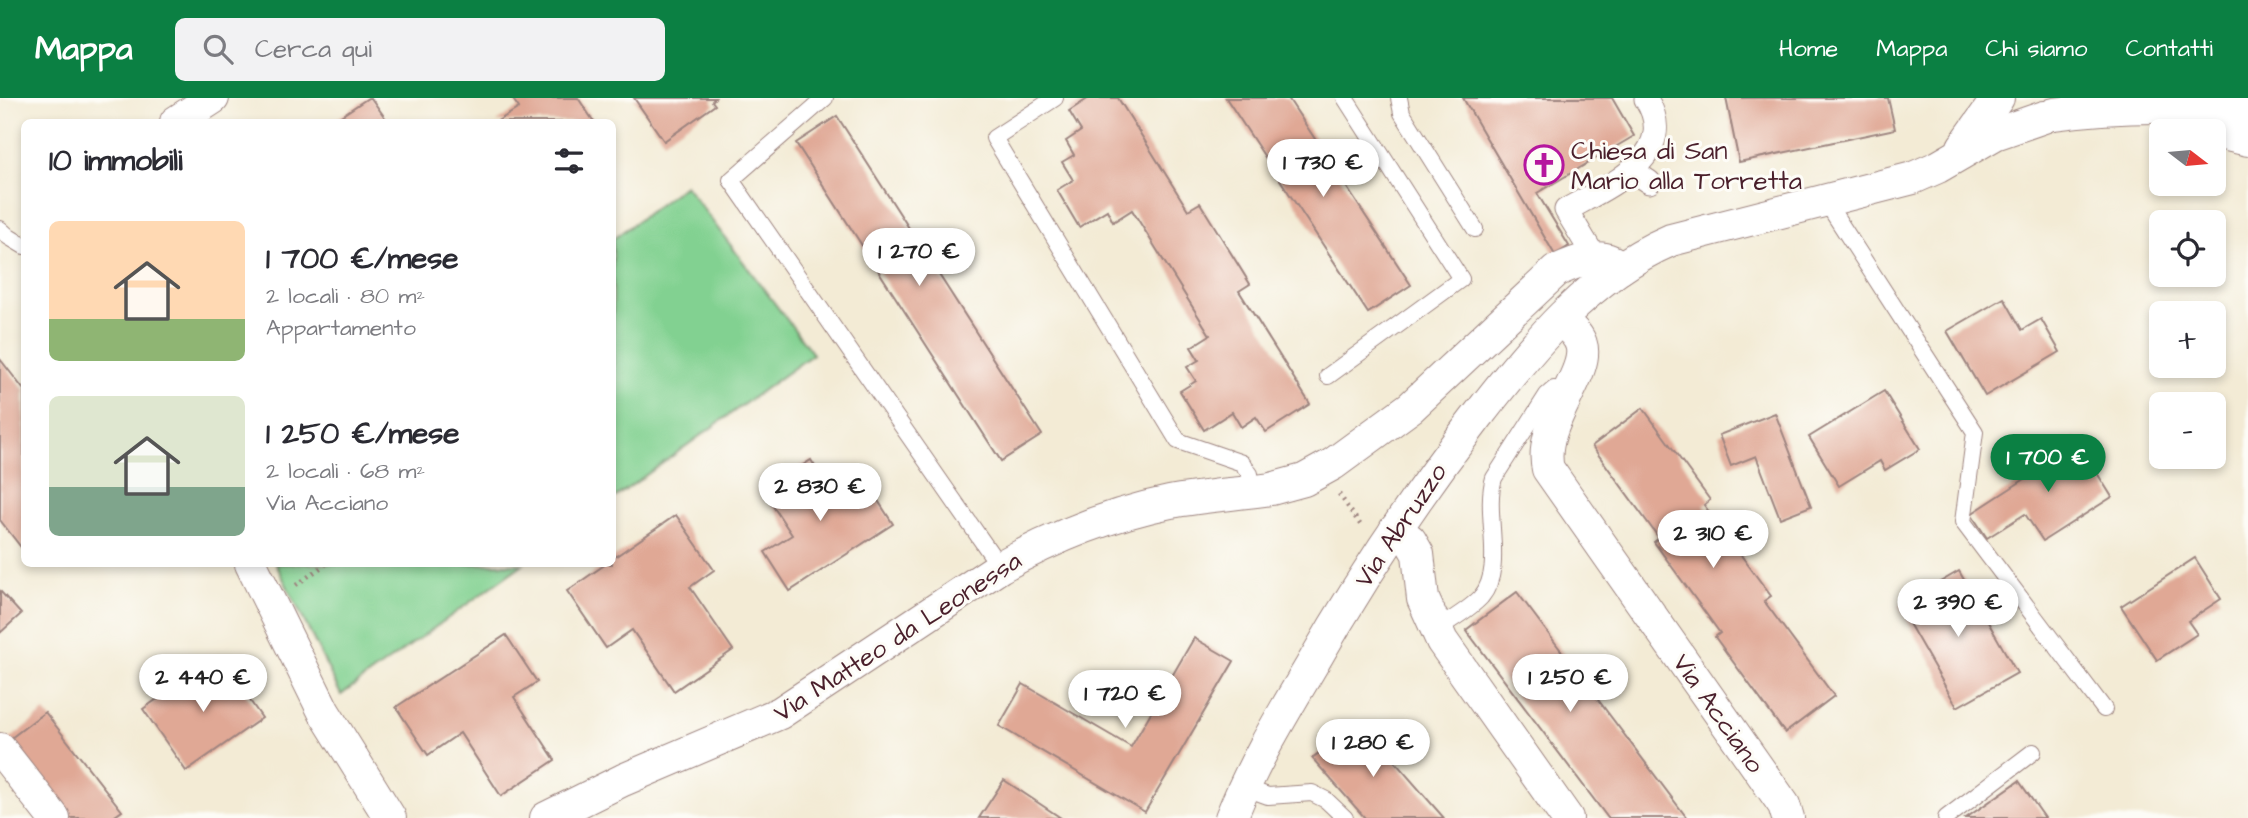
<!DOCTYPE html>
<html lang="it">
<head>
<meta charset="utf-8">
<style>
  body { margin:0; font-family:"Architects Daughter",sans-serif; background:#f2f2f3; color:#2b2b33; height:100vh; display:flex; flex-direction:column; font-size:26px; white-space:nowrap }
  * { box-sizing:border-box; margin:0 }
  p { font-size:23px; color:#7c7c81 }
  .icon { flex:none; width:38px; height:38px; fill:none; stroke:currentColor; stroke-width:2; stroke-linecap:round; stroke-linejoin:round }
  .map { position:relative; flex:1; overflow:hidden }
  .details { position:absolute; left:21px; top:21px; width:595px; height:448px; display:flex; flex-direction:column; background:#fff; border-radius:10px; box-shadow:0 4px 10px #0003 }
  .details>* { flex:none }
  .needle { width:46px; rotate:106deg }
  .tools { position:absolute; left:2149px; top:21px; display:grid; gap:14px }
  .tools a { display:grid; place-items:center; width:77px; height:77px; border-radius:10px; background:#fff; box-shadow:0 4px 10px #0003; font-size:35px }
  .price { position:absolute; translate:-50% -60px; padding:0 16px; border-radius:24px; background:#fff; color:#222; font-size:23px; line-height:46px; filter:drop-shadow(0 2px 4px #0008) }
  .price::after { content:''; position:absolute; left:50%; top:42px; width:21px; height:16px; margin-left:-10px; background:inherit; clip-path:polygon(0 0,100% 0,50% 100%) }
  .price.current { background:#0b8043; color:#fff }
  ul { padding:0; list-style:none }
  li { display:flex; align-items:center; gap:21px; height:175px; padding:0 28px }
  li span { display:grid; place-items:center; flex:none; width:196px; height:140px; border-radius:10px; color:#555 }
  li>.icon { margin-inline-start:auto }
  span .icon { width:84px; height:84px; fill:#fffc; stroke-width:1 }
  li b { font-size:30px }
  h2 { display:flex; justify-content:space-between; align-items:center; height:84px; padding:0 28px; font-size:30px }
  header { display:flex; align-items:center; gap:42px; box-sizing:border-box; height:98px; padding:0 35px; background:#0b8043; color:#fff }
  header strong { font-size:33px }
  nav { display:flex; gap:38px; margin-inline-start:auto; font-size:24px }
  .search { width:490px; height:63px; background:#f2f2f3; display:flex; align-items:center; gap:18px; box-sizing:border-box; padding:0 24px; border-radius:10px; color:#7c7c81; font-size:26px }
  .map>svg:first-child { display:block }
  .green { fill:#82d191; stroke:#66785e; stroke-width:2 }
  .building { fill:#e0a895 }
  .lines { fill:none; stroke-linecap:round; stroke-linejoin:round }
  .service-casing { stroke:#9e8580; stroke-width:18 }
  .pedestrian-casing { stroke:#9e8580; stroke-width:25 }
  .minor-casing { stroke:#9e8580; stroke-width:34 }
  .path { stroke:#9e8580; stroke-width:4.5; stroke-dasharray:2 5; stroke-linecap:butt }
  .service { stroke:#fff; stroke-width:16 }
  .pedestrian { stroke:#fff; stroke-width:23 }
  .minor { stroke:#fff; stroke-width:32 }
  .labels { text-anchor:middle; stroke-width:6; stroke-linejoin:round; paint-order:stroke }
  .poi-label { font-size:26px; fill:#4a1f2b; stroke:#fdfcf7; text-anchor:start }
  .street-label { font-size:26px; fill:#4a1f2b; stroke:#fdfcf7 }
</style>
</head>
<body>
<header>
<strong>Mappa</strong>
<div class="search"><svg class="icon" aria-label="search" viewBox="0 0 24 24"><circle cx="10" cy="10" r="6"/><path d="M15 15l6 6"/></svg>Cerca qui</div>
<nav><a>Home</a><a>Mappa</a><a>Chi siamo</a><a>Contatti</a></nav>
</header>
<div class="map">
<svg width="2248" height="720" viewBox="0 0 2248 720">
  <rect width="100%" height="100%" fill="#fdfcf7"/>
  <filter id="ink" filterUnits="userSpaceOnUse"><feTurbulence type="fractalNoise" baseFrequency=".0143" numOctaves="2"/><feDisplacementMap in="SourceGraphic" scale="14" xChannelSelector="R" yChannelSelector="G"/><feConvolveMatrix kernelMatrix="1 2 1 2 8 2 1 2 1" color-interpolation-filters="sRGB"/></filter>
  <filter id="wash" filterUnits="userSpaceOnUse"><feTurbulence type="fractalNoise" baseFrequency=".00686" numOctaves="4" result="noise"/><feDisplacementMap in="SourceGraphic" scale="28" xChannelSelector="R" yChannelSelector="G"/><feGaussianBlur stdDeviation="1.57" result="paint"/><feColorMatrix in="noise" values="0 0 0 0 0 0 0 0 0 0 0 0 0 0 0 0 0 1.4 0 .05"/><feComposite in="paint" operator="in"/></filter>
  <g filter="url(#wash)">
    <rect width="100%" height="100%" fill="#f3ebd5"/>
    <g class="green">
      <path d="M685,87l128,169 -200,145v-260z"/>
      <path d="M276,466h247l-182,131z"/>
    </g>
    <g id="blocks">
      <g class="building">
        <path d="M368,0h3l17,24h-56z"/>
        <path d="M512,0h66l16,24h-98l23,-14z"/>
        <path d="M634,0h81l-3,3 3,4 -51,36z"/>
        <path d="M1089,0h29l70,112 12,-7 50,81 -11,7 71,113 -44,28 -10,-15 -15,10 -9,-15 -28,18 -24,-39 16,-10 -9,-14 12,-7 -8,-13 19,-12 -78,-125 -19,12 -6,-12 -28,17 -22,-37 16,-10 -11,-18 12,-7 -8,-14 15,-10 -12,-20z"/>
        <path d="M1226,0h62l123,187 -43,28z"/>
        <path d="M1463,0h149l22,38 -97,57 32,53 -14,9z"/>
        <path d="M1726,0h162l7,31 -156,33z"/>
        <path d="M837,18l205,319 -41,26 -205,-318z"/>
        <path d="M2004,200l18,32 19,-11 19,33 -75,44 -38,-65z"/>
        <path d="M0,261l24,31v161l-24,-31z"/>
        <path d="M1884,293l36,58 -35,21 -5,-9 -41,25 -30,-49z"/>
        <path d="M1643,310l67,92 -6,5 67,91 -7,5 70,95 -49,37 -70,-96 5,-4 -66,-91 5,-4 -67,-92z"/>
        <path d="M1775,315l36,93 -31,12 -24,-62 -25,10 -12,-31z"/>
        <path d="M2075,340l37,59 -69,44 -18,-27 -38,24 -16,-24 60,-39 -4,-7z"/>
        <path d="M811,362l19,30 15,-9 8,14 15,-10 25,39 -103,67 -25,-39 27,-17 -29,-44z"/>
        <path d="M676,417l38,55 -24,17 43,63 -59,41 -42,-61 -26,18 -39,-57 39,-27h6v-5z"/>
        <path d="M2195,460l26,41 -33,22 9,13 -40,26 -36,-54z"/>
        <path d="M1959,473l58,102 -60,34 -58,-101z"/>
        <path d="M0,493l21,23 -21,19z"/>
        <path d="M1517,494l170,226h-79l-142,-188z"/>
        <path d="M506,537l31,47 -23,15 41,63 -54,36 -41,-63 -32,22 -32,-48z"/>
        <path d="M1194,540l40,23 -89,151 -146,-86 24,-42 108,63z"/>
        <path d="M219,558l43,62 -76,53 -43,-62z"/>
        <path d="M45,614l77,99 -10,7h-48l-58,-76z"/>
        <path d="M1361,625l83,95h-79l-53,-60z"/>
        <path d="M1004,682l57,38h-82z"/>
        <path d="M2019,683l26,37h-79z"/>
      </g>
    </g>
  </g>
  <g filter="url(#ink)">
    <use href="#blocks" fill-opacity="0" stroke="#9e8580" stroke-width="2"/>
    <g class="lines">
      <g class="service-casing">
        <g id="service">
          <path d="M825,0l-94,82 269,387"/>
          <path d="M1055,0l-61,40 184,303 64,22 8,11 3,18"/>
          <path d="M1399,0l3,15 73,116"/>
          <path d="M1825,102l150,232 -12,90 141,187"/>
          <path d="M0,131l9,8 15,9"/>
          <path d="M1328,278l133,-97 -116,-181"/>
          <path d="M1436,532c14,-10 33,-20 45,-33 25,-29 2,-84 13,-119l53,-83 7,-6 13,4"/>
          <path d="M1243,689l25,9 44,-3 14,7 19,18"/>
          <path d="M1946,720l87,-66"/>
        </g>
      </g>
      <g class="pedestrian-casing">
        <g id="pedestrian">
          <path d="M1631,72l18,12"/>
          <path d="M1595,160l-29,-48c39,-22 116,-54 80,-111"/>
        </g>
      </g>
      <g class="minor-casing">
        <g id="minor">
          <path d="M2054,16c64,-9 129,-9 194,-2"/>
          <path d="M176,24l37,-24"/>
          <path d="M2214,34l34,8"/>
          <path d="M1963,49l35,-49"/>
          <path d="M1561,221c7,8 17,15 20,25 10,29 -44,81 -33,125l236,336 4,13"/>
          <path d="M1395,432l15,10 8,14 5,45 19,42 125,177"/>
          <path d="M251,466l73,148 66,106"/>
          <path d="M0,651l54,69"/>
          <path d="M546,720l77,-38 157,-67 220,-146c52,-29 111,-53 170,-65 33,-6 67,-8 101,-13l33,-9 29,-16 78,-57 145,-136c19,-9 48,-22 64,-3"/>
          <path d="M1231,720c21,-53 50,-101 79,-150 50,-88 105,-171 167,-251 53,-69 112,-142 194,-177l242,-62 25,-11 57,-33 49,-17"/>
        </g>
      </g>
      <g class="path">
        <path d="M612,260l6,-3"/>
        <path d="M1339,396l23,33"/>
        <path d="M296,487l30,-21"/>
      </g>
      <use href="#service" class="service"/>
      <use href="#pedestrian" class="pedestrian"/>
      <use href="#minor" class="minor"/>
    </g>
  </g>
  <defs>
    <g id="church-ring" transform="scale(2.0125)"><circle r="9.5" fill="#fdfcf7" stroke="#b5179e" stroke-width="1.5"/><path d="M-1.2-6h2.4v3.5h3.3v2.4h-3.3V6h-2.4V-.1h-3.3v-2.4h3.3Z" fill="#b5179e"/></g>
  </defs>
  <g fill-rule="evenodd">
    <use href="#church-ring" x="1544" y="67"/>
  </g>
  <g class="labels">
    <g class="poi-label">
      <text x="1571" y="61">Chiesa di San<tspan x="1571" dy="30">Mario alla Torretta</tspan></text>
    </g>
    <g class="street-label">
      <text transform="translate(1400 427) rotate(-56)" y="9">Via Abruzzo</text>
      <text transform="translate(897 538) rotate(-33)" y="9">Via Matteo da Leonessa</text>
      <text transform="translate(1719 615) rotate(55)" y="9">Via Acciano</text>
    </g>
  </g>
</svg>
<div class="tools">
<a><svg class="needle" viewBox="-14 -14 28 28"><path d="M0-13l5 13h-10z" fill="#e53935"/><path d="M0 13l5-13h-10z" fill="#7c7c81"/></svg></a>
<a><svg class="icon" aria-label="locate" viewBox="0 0 24 24"><circle cx="12" cy="12" r="6"/><path d="M12 2v4M12 18v4M2 12h4M18 12h4"/></svg></a>
<a>+</a>
<a>−</a>
</div>
<b class="price" style="left:1323px;top:101px">1 730 €</b>
<b class="price" style="left:919px;top:190px">1 270 €</b>
<b class="price current" style="left:2048px;top:396px">1 700 €</b>
<b class="price" style="left:820px;top:425px">2 830 €</b>
<b class="price" style="left:1713px;top:472px">2 310 €</b>
<b class="price" style="left:1958px;top:541px">2 390 €</b>
<b class="price" style="left:203px;top:616px">2 440 €</b>
<b class="price" style="left:1570px;top:616px">1 250 €</b>
<b class="price" style="left:1125px;top:632px">1 720 €</b>
<b class="price" style="left:1373px;top:681px">1 280 €</b>
<section class="details">
<h2>10 immobili<svg class="icon" aria-label="filters" viewBox="0 0 24 24"><path d="M4 7h16M4 17h16"/><circle cx="9" cy="7" r="2"/><circle cx="15" cy="17" r="2"/></svg></h2>
<ul>
<li><span style="background:linear-gradient(#ffd9b3 70%,#8fb573 0)"><svg class="icon" aria-label="home" viewBox="0 0 24 24"><path d="M3 11l9-7 9 7M6 9v11h12V9"/></svg></span><div><b>1 700 €/mese</b><p>2 locali · 80 m²</p><p>Appartamento</p></div></li>
<li><span style="background:linear-gradient(#dfe7d0 65%,#7fa58c 0)"><svg class="icon" aria-label="home" viewBox="0 0 24 24"><path d="M3 11l9-7 9 7M6 9v11h12V9"/></svg></span><div><b>1 250 €/mese</b><p>2 locali · 68 m²</p><p>Via Acciano</p></div></li>
</ul>
</section>
</div>
</body>
</html>
